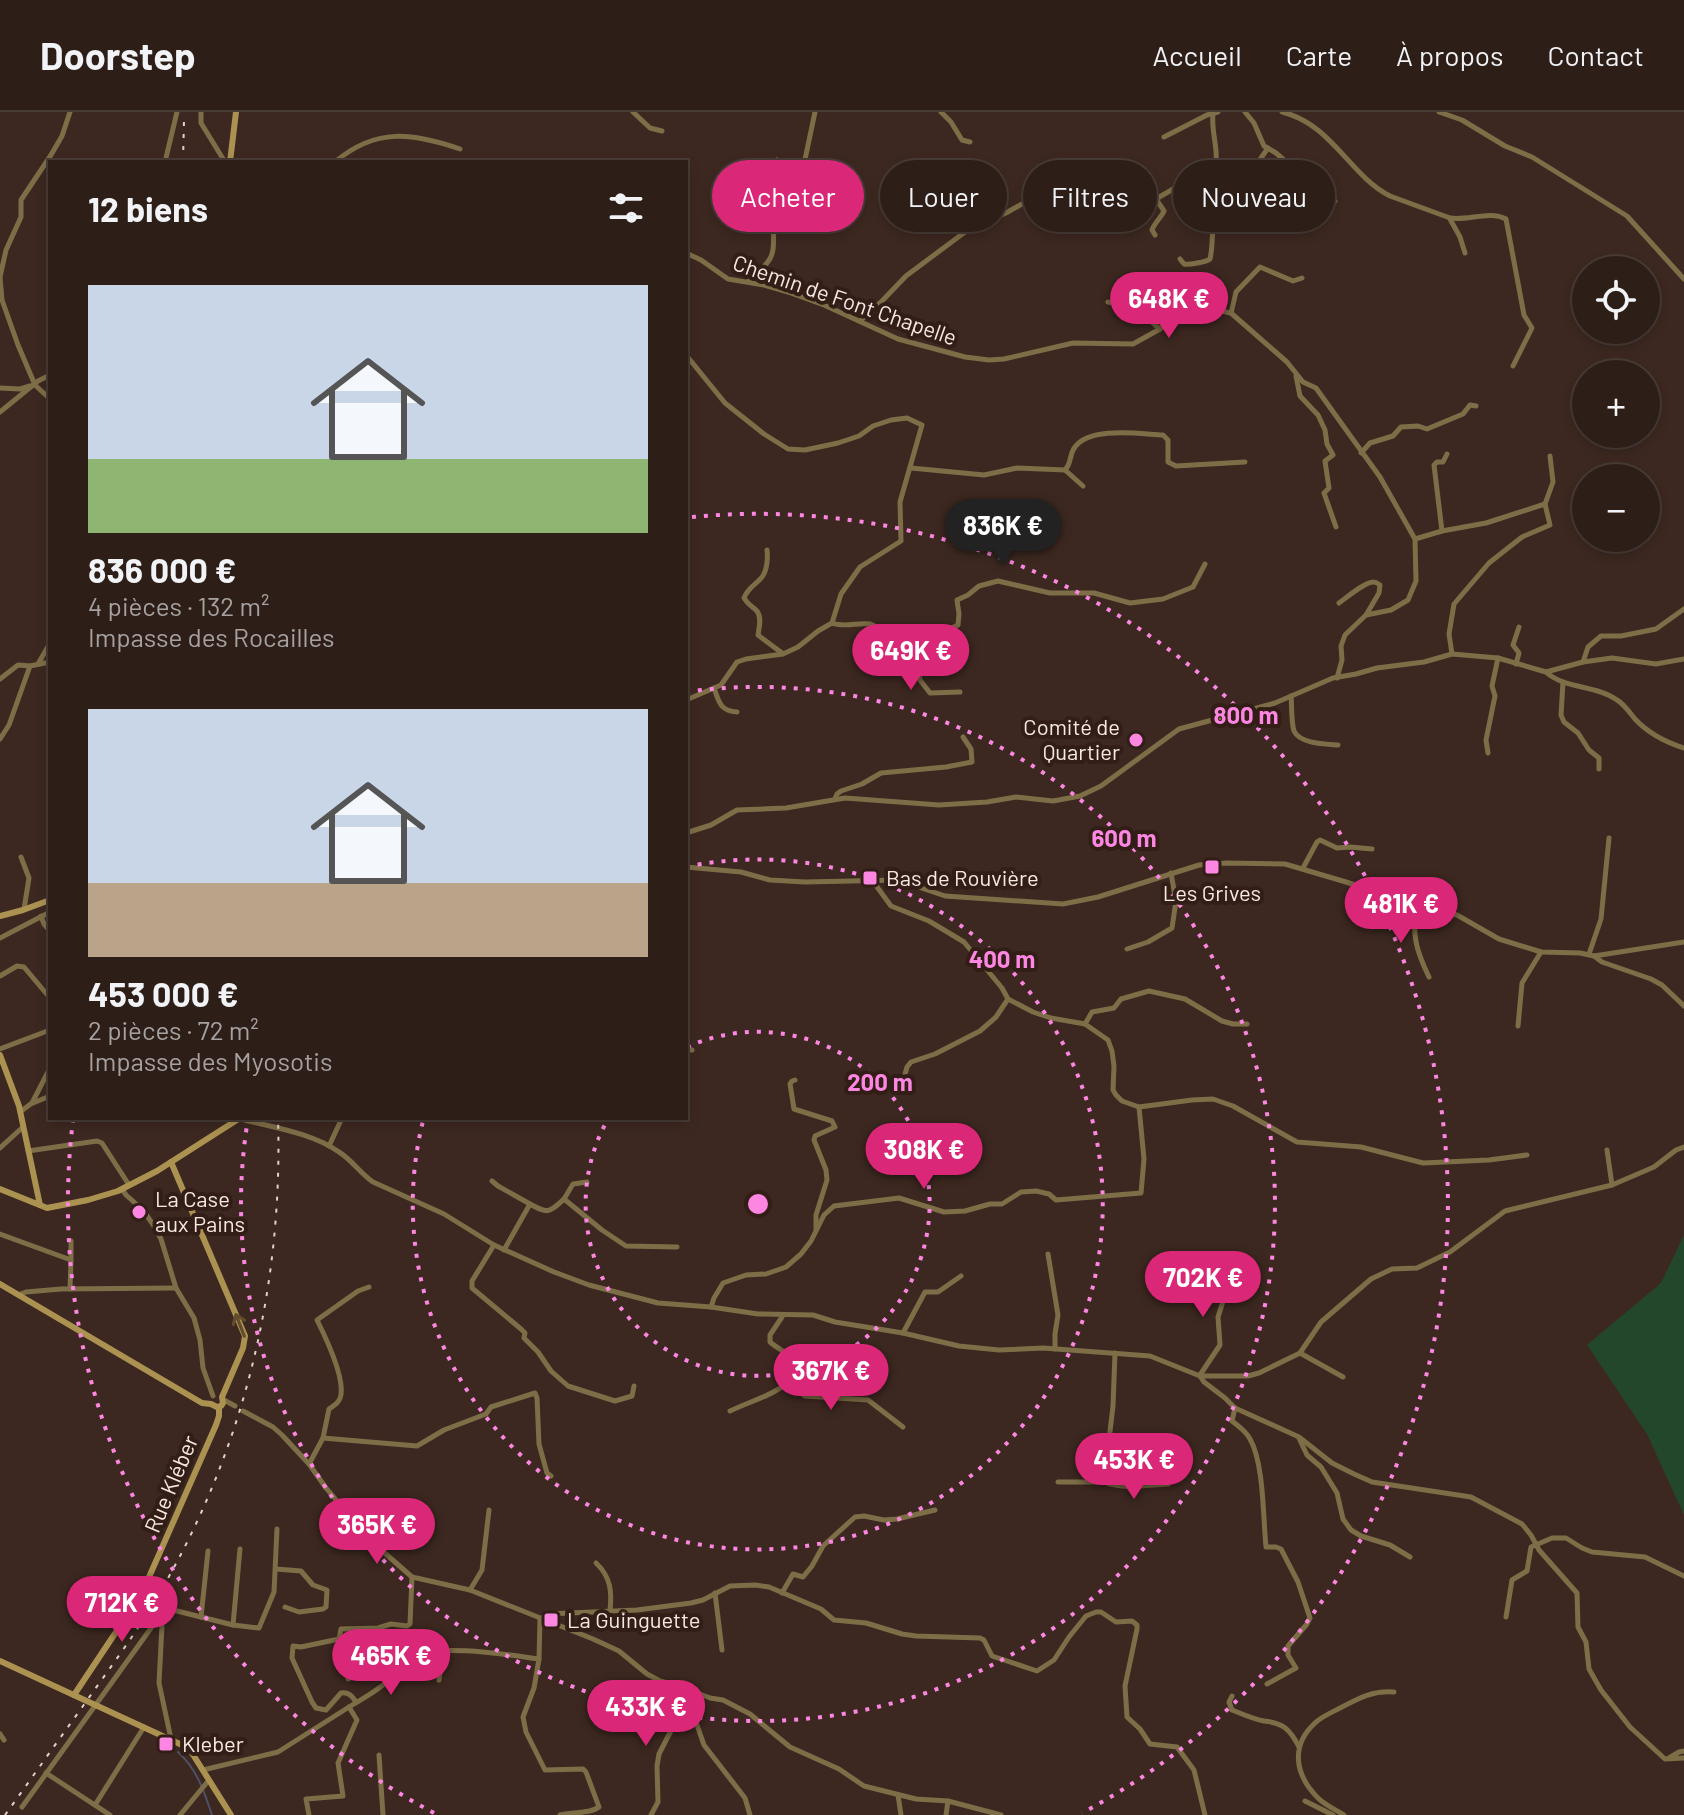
<!DOCTYPE html>
<html lang="fr">
<head>
<meta charset="utf-8">
<style>
  body { margin:0; font-family:Barlow,sans-serif; background:#352721; color:#f1f3f6; height:100vh; display:flex; flex-direction:column; font-size:30px; white-space:nowrap }
  * { box-sizing:border-box; margin:0 }
  p { font-size:26px; color:#a7a2a2 }
  .icon { flex:none; width:44px; height:44px; fill:none; stroke:currentColor; stroke-width:2; stroke-linecap:round; stroke-linejoin:round }
  .map { position:relative; flex:1; overflow:hidden }
  .side { position:absolute; left:48px; top:48px; width:640px; height:960px; display:flex; flex-direction:column; background:#2d1e18; border-radius:0px; box-shadow:0 4px 12px #0003,0 0 0 2px #483c37 }
  .side>* { flex:none }
  .banner { position:absolute; left:712px; top:48px; width:760px; height:72px; display:flex; gap:16px }
  .controls { position:absolute; left:1572px; top:144px; display:grid; gap:16px }
  .controls a { display:grid; place-items:center; width:88px; height:88px; border-radius:50%; background:#2d1e18; box-shadow:0 4px 12px #0003,0 0 0 2px #483c37; font-size:40px }
  .price { position:absolute; translate:-50% -68px; padding:0 18px; border-radius:28px; background:#db2777; color:#fff; font-size:26px; line-height:52px; filter:drop-shadow(0 2px 4px #0008) }
  .price::after { content:''; position:absolute; left:50%; top:48px; width:24px; height:18px; margin-left:-12px; background:inherit; clip-path:polygon(0 0,100% 0,50% 100%) }
  .price.current { background:#222; color:#fff }
  ul { padding:0; list-style:none }
  li { display:grid; align-content:center; gap:16px; height:424px; padding:0 40px }
  li span { display:grid; place-items:center; height:248px; border-radius:0px; color:#555 }
  li>.icon { margin-inline-start:auto }
  span .icon { width:144px; height:144px; fill:#fffc; stroke-width:1 }
  li b { font-size:34px }
  h2 { display:flex; justify-content:space-between; align-items:center; height:96px; padding:0 40px; font-size:34px }
  .tag { padding:0 28px; border-radius:36px; background:#2d1e18; box-shadow:0 4px 12px #0003,0 0 0 2px #483c37; font-size:28px; line-height:72px }
  .tag.current { background:#db2777; color:#fff }
  header { display:flex; align-items:center; gap:48px; box-sizing:border-box; height:112px; padding:0 40px; background:#2d1e18; border-bottom:2px solid #483c37 }
  header strong { font-size:38px }
  nav { display:flex; gap:44px; margin-inline-start:auto; font-size:28px }
  .map>svg:first-child { display:block }
  .green { fill:#23472b }
  .lines { fill:none; stroke-linecap:round; stroke-linejoin:round }
  .stream { stroke:#4a5268; stroke-width:2 }
  .street { stroke:#7e6e47; stroke-width:5 }
  .secondary { stroke:#ac9251; stroke-width:6 }
  .rail { stroke:#e0d2cb; stroke-width:2; stroke-dasharray:4 8; stroke-linecap:butt }
  .oneway { stroke:#634c2e }
  .ring { fill:none; stroke:#fd86e2; stroke-width:4; stroke-dasharray:4 8 }
  .poi-dot { fill:#fd86e2; stroke:#321e16; stroke-width:3 }
  .labels { text-anchor:middle; stroke-width:8; stroke-linejoin:round; paint-order:stroke }
  .street-label { font-size:22px; fill:#f6e8e2; stroke:#321e16 }
  .poi-label { font-size:22px; fill:#f6e8e2; stroke:#321e16; text-anchor:start }
  .centre { fill:#fd86e2; stroke:#321e16; stroke-width:4 }
  .ring-label { font-size:24px; text-anchor:middle; font-weight:bold; fill:#fd86e2; stroke:#321e16; stroke-width:8; stroke-linejoin:round; paint-order:stroke }
</style>
</head>
<body>
<header>
<strong>Doorstep</strong>
<nav><a>Accueil</a><a>Carte</a><a>À propos</a><a>Contact</a></nav>
</header>
<div class="map">
<svg width="1684" height="1703" viewBox="0 0 1684 1703">
  <rect width="100%" height="100%" fill="#3c2820"/>
  <path class="green" d="M1684,1123v280l-37,-81 -60,-89 74,-62z"/>
  <g class="lines">
    <path class="stream" d="M178,1640c19,17 26,39 34,63"/>
    <g class="street">
      <path d="M201,0v11l24,39"/>
      <path d="M633,0l17,16 12,3"/>
      <path d="M941,0l10,10 11,18 8,2"/>
      <path d="M1245,0l9,11 10,23 12,7 16,14 12,8 15,15 16,11"/>
      <path d="M1282,0c50,12 67,63 108,84l60,22c18,3 40,-8 56,1l18,96 8,13 -19,38"/>
      <path d="M1439,0l23,8 43,26 27,11 95,59 57,63"/>
      <path d="M1164,25l43,-22 11,-3"/>
      <path d="M777,48l14,10 9,2 3,-3 12,-57"/>
      <path d="M165,50l12,-50"/>
      <path d="M335,50c41,-35 78,-29 125,-13"/>
      <path d="M1450,107l10,18 5,16"/>
      <path d="M1155,123l-3,-5c3,-8 9,-12 12,-19l-8,-12 60,-35c2,-17 -5,-33 -3,-50"/>
      <path d="M686,141l15,7 27,19 36,6 24,7 36,13 74,34 67,18 24,3 15,-1 69,-16 60,1 27,-15 18,-14 17,-6 10,-1 26,5 56,49 16,20 13,6 64,89 35,62 1,42 -8,19 -17,10 -25,5 -21,20 -4,11 1,14 -5,18"/>
      <path d="M1180,147l4,5c5,1 22,-2 26,-5 5,-21 -2,-47 16,-61l17,1 7,-3 4,-28 14,-20"/>
      <path d="M749,169c7,-8 20,-16 23,-27 3,-9 0,-19 3,-28"/>
      <path d="M1108,190l27,5 25,22"/>
      <path d="M1231,201l5,-21 24,-25 33,14 9,-3"/>
      <path d="M860,209l22,-20 24,-25 63,-47 37,-16 23,-13 19,-3 10,4h9"/>
      <path d="M686,243l39,48 39,31 24,15 17,1 33,-7 21,-7 14,-10 18,-6 16,-2 15,7 -22,77 1,39 -41,26 -19,27 -9,29 -14,8 -20,16 -15,7 -37,5 -9,3 -16,23 -35,15"/>
      <path d="M1296,264l4,20 18,19 7,15 2,14 6,11 -8,6 4,27 -5,5 12,34"/>
      <path d="M0,276l20,1 10,-3"/>
      <path d="M50,287l-15,-14 -17,-40 -16,-45 -2,-23 6,-27 15,-33v-17l30,-45 11,-19 8,-24"/>
      <path d="M0,300l38,-31 12,-6"/>
      <path d="M1361,341l9,-10 23,-7 8,-9 17,-1 9,3 36,-15 7,-9 6,1"/>
      <path d="M911,356l73,7 33,-7 48,2c7,-7 4,-16 10,-23 15,-21 65,-13 88,-12l5,5v22l8,4 69,-4"/>
      <path d="M1065,358l18,16"/>
      <path d="M1442,419l-8,-66 3,-3h6l4,-8"/>
      <path d="M1415,427l27,-8 44,-8 59,-19 8,-22 -3,-26"/>
      <path d="M767,438c1,8 0,21 -5,27 -7,9 -13,9 -18,21 4,7 8,8 13,13 5,7 2,17 1,24l24,18"/>
      <path d="M1339,491c7,-5 27,-22 35,-21 2,0 4,2 6,3l-1,8 -13,22"/>
      <path d="M832,511c13,5 26,-1 38,1 10,3 17,14 27,17 10,3 50,-10 61,-16l1,-11 -2,-14 11,-5 11,-9 19,-5 52,12h44l36,10 33,-4 30,-12 12,-23"/>
      <path d="M895,529l5,7 14,7 4,5 2,20 10,13 30,-1"/>
      <path d="M1452,542l-3,-20 5,-30 35,-41 33,-26 28,-12 -5,-21"/>
      <path d="M1583,550l5,-15 13,-11h20l35,-7 28,-20"/>
      <path d="M38,552l12,-21"/>
      <path d="M1516,552l3,-11 -6,-8 6,-18"/>
      <path d="M1546,560c18,17 51,13 71,28 7,4 13,13 18,19 14,15 30,23 49,29"/>
      <path d="M0,567l18,-14 12,1 20,-4"/>
      <path d="M1563,570l-2,33 3,7 14,11 11,17 10,8v11"/>
      <path d="M714,576c5,14 6,23 23,24"/>
      <path d="M1291,584c1,10 0,25 3,35 6,13 32,13 44,14"/>
      <path d="M0,627l9,-14 21,-59"/>
      <path d="M1488,641l-2,-13 9,-44 -3,-10 6,-28"/>
      <path d="M835,687l2,-5 4,-3 21,-7 19,-11 65,-6 26,-5 -1,-13 -8,-12"/>
      <path d="M686,721l25,-8 26,-15 49,-2 59,-10 94,7 48,-3 29,-5 37,4 27,-5 21,-10 78,-57 96,-26 58,-25 23,-4 21,-6 47,-6 28,-8 46,4 48,14 37,-10 29,-4 44,6 28,-5"/>
      <path d="M21,745l8,21 -5,31"/>
      <path d="M686,755l55,5 29,8 35,2 93,-2 47,16 118,8 35,-7 101,-32 28,-2 58,1 61,18 70,23 41,10 42,24 42,13 39,1 14,3 8,6 49,17 11,6 22,21"/>
      <path d="M1303,756l14,-26 3,-2 17,8 13,-1 22,2"/>
      <path d="M872,768l19,26 38,15 35,21 38,46 6,11 25,13 18,6 34,6 23,16 4,11 2,15 -1,24 3,5 6,6 17,6 53,-7 21,-1 20,7 64,36 64,5 62,16 66,-3 38,-5"/>
      <path d="M1416,793c-4,31 0,45 13,72"/>
      <path d="M41,804l3,8 6,7"/>
      <path d="M0,826l50,-26"/>
      <path d="M1127,837l21,-7 24,-14 4,-27 -5,-28"/>
      <path d="M1589,842l12,-35 8,-81"/>
      <path d="M1594,844l90,-14"/>
      <path d="M0,864l17,-10 7,1 26,31"/>
      <path d="M1085,912l7,-12 22,-4 7,-9 28,-8 36,8 37,22 11,3h14"/>
      <path d="M1518,914l4,-43 19,-31"/>
      <path d="M0,937l50,-19"/>
      <path d="M686,938h6"/>
      <path d="M795,968l-3,1 -2,3 4,25 38,12 3,6 -20,9 -1,4 12,30 1,10 -11,35v14"/>
      <path d="M902,973l5,-18 4,-5 24,-8 45,-23 16,-14 12,-18"/>
      <path d="M33,991l17,-7"/>
      <path d="M20,1000l12,-9 18,-35"/>
      <path d="M241,1007c30,8 72,14 98,33 13,8 21,21 34,30l71,32 50,31 60,27 35,13 69,18 53,4 47,7 55,1 22,7 68,11 56,13 40,4 44,-2 107,8 50,20 4,6 21,16 10,10 64,29 33,26 22,11 18,8 99,15 51,27 9,11 8,15 38,43 1,34 8,15 3,27 12,21 29,37 35,32 19,-1"/>
      <path d="M329,1034l13,-28"/>
      <path d="M0,1036l23,-21"/>
      <path d="M1607,1038l5,35"/>
      <path d="M28,1039l69,-10 5,2 27,42"/>
      <path d="M492,1069l6,5 32,18 -26,46"/>
      <path d="M122,1077l4,6 17,15 11,16 7,13 15,49 18,30 6,22 3,28 10,28"/>
      <path d="M564,1087l9,-15 14,-2"/>
      <path d="M530,1092c18,10 19,9 34,-5l38,31 24,16 51,1"/>
      <path d="M0,1122l71,26 -1,29"/>
      <path d="M494,1133l-22,36v7l49,41 4,4 -1,5 14,14 13,19 17,15 47,15 17,-5 2,-10"/>
      <path d="M1048,1142l10,61 -3,19v15"/>
      <path d="M71,1148v-19"/>
      <path d="M18,1183l8,-3 35,-3 115,-1"/>
      <path d="M711,1195l3,-9 9,-15 23,-8 20,-1 20,-7 15,-13 10,-13 13,-26 10,-9 65,-8 45,14 21,-1 25,-7h12l19,-12 15,-1 13,3 7,6 85,-7 3,-34 -5,-52"/>
      <path d="M903,1221l22,-41h13l23,-16"/>
      <path d="M1300,1241l43,24"/>
      <path d="M797,1263l3,17 5,4 63,4 35,27"/>
      <path d="M1200,1263l20,-30 -2,-28 9,-28 9,-12"/>
      <path d="M1201,1264h47l11,-3 41,-20 21,-31 50,-43 21,-10 25,-1 33,-16 55,-41 107,-26 42,-18 22,-17 8,-3"/>
      <path d="M224,1288l11,6"/>
      <path d="M1235,1296l-3,13c6,5 14,10 18,18 14,24 13,79 16,108h10l5,2 17,33 12,36 -3,6 -19,22v9l8,13 -29,16"/>
      <path d="M243,1299l30,16 9,8 27,29 17,24 44,52 42,37 58,13 123,49 26,12 28,23 13,7 22,6 28,11 13,2 27,14 40,33 49,22 25,17 52,13 32,2 53,14"/>
      <path d="M730,1299c23,-11 49,-17 66,-36 0,-22 -12,-21 -26,-33v-7l12,-18"/>
      <path d="M323,1326l94,8 27,-16 42,-16 5,-7 44,-14 2,5 2,46 8,29 4,3"/>
      <path d="M1299,1326l8,17 14,12 16,26 6,26 8,11 10,6 29,9 20,12"/>
      <path d="M309,1352l14,-26 6,-29c6,-4 11,-7 12,-14 3,-20 -15,-57 -24,-75l41,-29 11,-4"/>
      <path d="M1058,1370h46l9,-76 2,-53"/>
      <path d="M1104,1370c21,8 43,3 64,2"/>
      <path d="M596,1451c15,14 16,29 14,48"/>
      <path d="M276,1457l25,2 12,14 14,5 -1,17 -3,2 -24,3 -14,-5"/>
      <path d="M470,1478l12,-20 7,-60"/>
      <path d="M715,1481l7,57"/>
      <path d="M782,1481l11,-19 10,3 9,-11 11,-20 32,-29 9,-1 20,4 13,-1 38,-9"/>
      <path d="M165,1496l68,17 26,3 15,-36 3,-63"/>
      <path d="M159,1505l3,8 -3,58 12,56"/>
      <path d="M201,1505l7,-66"/>
      <path d="M1506,1505l6,-37 15,-9 4,-24 21,-9h14l16,10 10,4 53,5 39,19"/>
      <path d="M540,1507l8,-5 89,-4 54,-7 12,-3 27,-14 25,-1 14,2 52,22 13,11 32,3 36,11 14,2 64,2 4,2 8,16 45,15 17,-11 15,-23 17,-21 10,-4h5l15,10 16,-1 5,4v4l-12,57 2,31 13,12 10,15 27,3 17,23 11,45"/>
      <path d="M540,1507l-1,40 -5,29 -11,29 3,15 19,38 38,-1 3,3 13,35c-9,7 -27,5 -39,8"/>
      <path d="M233,1513l7,-76"/>
      <path d="M339,1527l2,-10 37,-1 13,-4 16,2 3,-2 2,-47"/>
      <path d="M348,1567l4,-2 -11,-36 -2,-2 -38,8 -8,-1 -1,12 20,44 4,6 10,2 15,-17c8,-1 11,3 15,9"/>
      <path d="M439,1568l4,-29"/>
      <path d="M1232,1584l-3,6 3,8c10,4 21,9 32,11 19,2 26,8 35,26"/>
      <path d="M681,1599l10,6 6,8 7,20 41,53 5,17"/>
      <path d="M0,1622l4,6"/>
      <path d="M379,1643l4,60"/>
      <path d="M1669,1646l10,-6 5,-1"/>
      <path d="M203,1658l75,-18 71,-45"/>
      <path d="M46,1661l64,42"/>
      <path d="M898,1683l3,20"/>
      <path d="M1305,1689l28,14"/>
      <path d="M95,1693l49,-78"/>
      <path d="M22,1695l150,-208"/>
      <path d="M180,1703l29,-35"/>
      <path d="M309,1703l-3,-16 37,-3 -5,-33 19,-43 -8,-13c13,-8 30,-17 41,-28 7,-7 11,-17 21,-22 25,-14 98,-2 128,2"/>
      <path d="M651,1703l7,-13 -1,-36 2,-12 22,-43 -2,-14 -9,-12"/>
      <path d="M946,1703l2,-14"/>
      <path d="M1344,1703c-8,-5 -19,-10 -26,-17 -23,-23 -28,-52 -3,-75 7,-7 18,-11 27,-16 17,-9 32,-17 52,-15"/>
    </g>
    <g class="secondary">
      <path d="M230,50l6,-50"/>
      <path d="M0,804l23,-6 27,-10"/>
      <path d="M0,943l19,51 21,99"/>
      <path d="M0,1077l47,19 41,-8 30,-9 39,-20 83,-53"/>
      <path d="M0,1172l202,119 9,1 6,3 4,-1 2,-3 -1,-6 21,-49 2,-12 -74,-174"/>
      <path d="M0,1549l182,84 10,8 39,62"/>
      <path d="M74,1583l68,-102 74,-168 3,-9v-9"/>
    </g>
    <g class="rail">
      <path d="M183,50l1,-42"/>
      <path d="M5,1703c26,-36 52,-73 78,-109 29,-41 60,-82 84,-126 80,-142 116,-300 111,-462"/>
    </g>
  </g>
  <defs><path id="oneway-shaft" d="M-6 0H5M1.5-3L5.5 0L1.5 3" fill="none" stroke-width="1.6" stroke-linecap="round" stroke-linejoin="round" transform="scale(2)"/></defs>
  <use class="oneway" href="#oneway-shaft" transform="translate(240 1213) rotate(-111)"/>
  <g class="ring">
    <path d="M687 935A172 172 0 1 1 608 1007"/>
    <path d="M686 755A345 345 0 1 1 423 1009"/>
    <path d="M686 580A517 517 0 1 1 248 1007"/>
    <path d="M434 1701A690 690 0 0 1 73 1008M692 405A690 690 0 0 1 1082 1701"/>
  </g>
  <g class="poi-dot">
    <circle cx="1136" cy="628" r="8"/>
    <rect x="1204" y="747" width="16" height="16" rx="4"/>
    <rect x="862" y="758" width="16" height="16" rx="4"/>
    <circle cx="139" cy="1100" r="8"/>
    <rect x="543" y="1500" width="16" height="16" rx="4"/>
    <rect x="158" y="1624" width="16" height="16" rx="4"/>
  </g>
  <g class="labels">
    <g class="street-label">
      <text transform="translate(845 188) rotate(19)" y="8">Chemin de Font Chapelle</text>
      <text transform="translate(171 1372) rotate(-67)" y="8">Rue Kléber</text>
    </g>
    <g class="poi-label">
      <text x="1120" y="623" text-anchor="end">Comité de<tspan x="1120" dy="25">Quartier</tspan></text>
      <text x="886" y="774">Bas de Rouvière</text>
      <text x="1212" y="789" text-anchor="middle">Les Grives</text>
      <text x="155" y="1095">La Case<tspan x="155" dy="25">aux Pains</tspan></text>
      <text x="567" y="1516">La Guinguette</text>
      <text x="182" y="1640">Kleber</text>
    </g>
  </g>
  <circle cx="758" cy="1092" r="12" class="centre"/>
  <g class="ring-label">
    <text x="1246" y="612">800 m</text>
    <text x="1124" y="735">600 m</text>
    <text x="1002" y="856">400 m</text>
    <text x="880" y="979">200 m</text>
  </g>
</svg>
<div class="controls">
<a><svg class="icon" aria-label="locate" viewBox="0 0 24 24"><circle cx="12" cy="12" r="6"/><path d="M12 2v4M12 18v4M2 12h4M18 12h4"/></svg></a>
<a>+</a>
<a>−</a>
</div>
<b class="price" style="left:1169px;top:228px">648K €</b>
<b class="price current" style="left:1003px;top:455px">836K €</b>
<b class="price" style="left:911px;top:580px">649K €</b>
<b class="price" style="left:1401px;top:833px">481K €</b>
<b class="price" style="left:924px;top:1079px">308K €</b>
<b class="price" style="left:1203px;top:1207px">702K €</b>
<b class="price" style="left:831px;top:1300px">367K €</b>
<b class="price" style="left:1134px;top:1389px">453K €</b>
<b class="price" style="left:377px;top:1454px">365K €</b>
<b class="price" style="left:122px;top:1532px">712K €</b>
<b class="price" style="left:391px;top:1585px">465K €</b>
<b class="price" style="left:646px;top:1636px">433K €</b>
<div class="banner">
<a class="tag current">Acheter</a>
<a class="tag">Louer</a>
<a class="tag">Filtres</a>
<a class="tag">Nouveau</a>
</div>
<section class="side">
<h2>12 biens<svg class="icon" aria-label="filters" viewBox="0 0 24 24"><path d="M4 7h16M4 17h16"/><circle cx="9" cy="7" r="2"/><circle cx="15" cy="17" r="2"/></svg></h2>
<ul>
<li><span style="background:linear-gradient(#c9d6e8 70%,#8fb573 0)"><svg class="icon" aria-label="home" viewBox="0 0 24 24"><path d="M3 11l9-7 9 7M6 9v11h12V9"/></svg></span><div><b>836 000 €</b><p>4 pièces · 132 m²</p><p>Impasse des Rocailles</p></div></li>
<li><span style="background:linear-gradient(#c9d6e8 70%,#b9a48a 0)"><svg class="icon" aria-label="home" viewBox="0 0 24 24"><path d="M3 11l9-7 9 7M6 9v11h12V9"/></svg></span><div><b>453 000 €</b><p>2 pièces · 72 m²</p><p>Impasse des Myosotis</p></div></li>
</ul>
</section>
</div>
</body>
</html>
